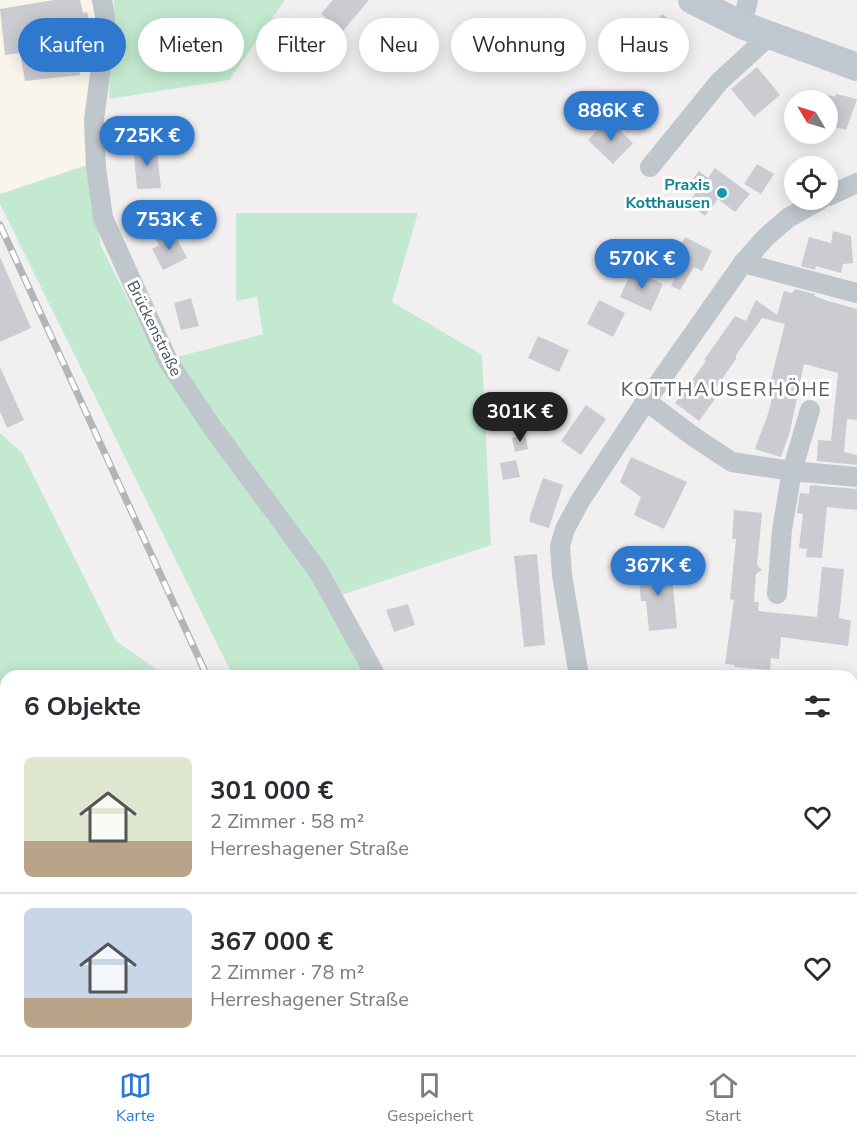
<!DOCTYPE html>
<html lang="de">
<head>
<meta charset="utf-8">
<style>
  body { margin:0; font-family:"Nunito Sans",sans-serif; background:#f7f7f7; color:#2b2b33; height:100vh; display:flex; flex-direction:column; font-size:22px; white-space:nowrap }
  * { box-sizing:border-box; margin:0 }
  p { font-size:20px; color:#7c7c81 }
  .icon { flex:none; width:33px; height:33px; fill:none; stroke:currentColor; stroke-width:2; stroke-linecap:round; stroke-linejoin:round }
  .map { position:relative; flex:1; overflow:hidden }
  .sheet { position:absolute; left:0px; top:670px; width:858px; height:386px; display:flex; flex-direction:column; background:#fff; border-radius:18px 18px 0 0; box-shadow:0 3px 15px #0003 }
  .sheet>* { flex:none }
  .top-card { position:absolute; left:18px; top:18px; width:822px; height:54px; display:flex; gap:12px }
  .needle { width:39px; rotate:308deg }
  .controls { position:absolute; left:784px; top:90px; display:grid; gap:12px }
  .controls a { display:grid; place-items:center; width:54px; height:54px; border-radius:50%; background:#fff; box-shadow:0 3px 15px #0003; font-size:30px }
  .price { position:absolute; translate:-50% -51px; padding:0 14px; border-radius:21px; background:#2e79cd; color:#fff; font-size:20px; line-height:39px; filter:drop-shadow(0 2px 3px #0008) }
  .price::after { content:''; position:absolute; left:50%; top:36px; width:18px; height:14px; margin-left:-9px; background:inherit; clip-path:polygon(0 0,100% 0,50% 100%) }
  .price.selected { background:#222; color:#fff }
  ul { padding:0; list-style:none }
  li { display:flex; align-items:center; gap:18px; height:150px; padding:0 24px }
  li+li { border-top:2px solid #e1e1e2 }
  li span { display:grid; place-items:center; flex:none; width:168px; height:120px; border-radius:9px; color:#555 }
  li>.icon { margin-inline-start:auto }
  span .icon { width:72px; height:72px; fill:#fffc; stroke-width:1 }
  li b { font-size:26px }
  h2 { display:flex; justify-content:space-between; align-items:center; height:72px; padding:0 24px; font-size:26px }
  .pill { padding:0 21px; border-radius:27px; background:#fff; box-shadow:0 3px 15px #0003; font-size:21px; line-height:54px }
  .pill.selected { background:#2e79cd; color:#fff }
  .menu { display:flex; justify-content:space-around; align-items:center; height:84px; border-top:2px solid #e1e1e2; background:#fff; font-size:16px; color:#7c7c81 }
  .menu a { display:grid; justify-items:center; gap:3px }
  .menu .selected { color:#2e79cd }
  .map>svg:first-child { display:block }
  .commercial { fill:#faf5eb }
  .green { fill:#c3ead1 }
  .building { fill:#caccd1 }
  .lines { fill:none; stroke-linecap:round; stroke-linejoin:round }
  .street { stroke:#bfc7cc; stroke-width:20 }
  .secondary { stroke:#bfc8d1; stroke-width:28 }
  .rail-casing { stroke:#b2b5b9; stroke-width:7 }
  .rail { stroke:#fff; stroke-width:4.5; stroke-dasharray:14; stroke-linecap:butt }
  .culture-dot { fill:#0f9aa8; stroke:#fff; stroke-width:2 }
  .labels { text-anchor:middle; stroke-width:6; stroke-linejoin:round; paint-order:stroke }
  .culture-label { font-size:16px; font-weight:bold; fill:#0d838f; stroke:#fff; text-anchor:end }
  .street-label { font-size:16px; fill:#49535a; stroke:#fff }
  .quarter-label { font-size:20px; letter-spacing:1.5px; fill:#5c6063; stroke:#fff }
</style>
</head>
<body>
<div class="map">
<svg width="857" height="1055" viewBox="0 0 857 1055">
  <rect width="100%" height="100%" fill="#f1efef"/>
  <path class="commercial" d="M0,0h89l6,9v28l-12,80 4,48 -87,29z"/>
  <g class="green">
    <path d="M114,0h171l-56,80 -120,19z"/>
    <path d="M87,165l14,81 58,116 104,-28 -6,-37 -21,4v-88h182l-26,89 90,53 9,190 -162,54 38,77h-134l-233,-472v-10z"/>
    <path d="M0,433l22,20 94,188 50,35h-160v374h358l3,5h-367z"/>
    <path d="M426,1050h142l5,5h-145z"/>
  </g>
  <g class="building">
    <path d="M54,0h26l3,13 4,-1 6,22 -20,2 7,39 -55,6 -5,-28 -15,2 -5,-46z"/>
    <path d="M333,0h36l-27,32 -21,-18z"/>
    <path d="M662,14l21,15 -16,21 -12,-8 4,-5 -9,-6z"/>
    <path d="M757,67l23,28 -26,22 -23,-28z"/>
    <path d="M836,94l21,5 -11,31 -18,-5v-30l7,2z"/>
    <path d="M617,95l13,9 -10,15 -13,-9z"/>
    <path d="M608,119l25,24 -20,21 -25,-24z"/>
    <path d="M156,144l5,44 -24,1 -4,-43z"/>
    <path d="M757,164l17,10 -13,20 -17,-10z"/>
    <path d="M715,168l35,26 -15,18 -17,-13 -13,17 -17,-13 9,-12 -9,-6 11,-14 9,7z"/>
    <path d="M170,231l4,8 2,-2 11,21 -24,12 -11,-21 7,-4 -4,-6z"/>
    <path d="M833,231l18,5 2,27 -10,1 -2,9 -25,-7 -1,4 -14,-4 8,-29 22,6z"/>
    <path d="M685,237l27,14 -10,20 -8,-4 -14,23 -9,-4 12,-25 -8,-4z"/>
    <path d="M0,257l31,71 -31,14z"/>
    <path d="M632,270l31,14 -12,27 -31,-14z"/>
    <path d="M795,289l20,5 -1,2 14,5 29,8v111l-10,-1 -3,33 13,3v10l-40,-4 1,-21 13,1 7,-68 -34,-9 -14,67 -9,26 -26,-8 14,-38 5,-23 -5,-1 16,-63 -23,-6 -26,37v4l-21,30 5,3 -21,29 -24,-18 31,-42 -2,-1 31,-44 11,5 10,-21 21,15 7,-24 8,2z"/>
    <path d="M191,298l8,28 -18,4 -7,-27z"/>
    <path d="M599,300l26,13 -12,24 -26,-13z"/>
    <path d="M538,336l31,14 -10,22 -31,-14z"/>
    <path d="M0,367l24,53 -17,8 -7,-16z"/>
    <path d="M586,405l20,14 -25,36 -20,-14z"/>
    <path d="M525,435l3,14 -13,3 -3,-14z"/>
    <path d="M631,457l56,25 -23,47 -30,-14 7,-18 -21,-15z"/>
    <path d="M516,460l4,17 -17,3 -3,-17z"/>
    <path d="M543,478l20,7 -14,43 -19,-6v-6z"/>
    <path d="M810,485l47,4v21l-30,-3 -5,51 -16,-1 1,-8 -8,-1 4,-34 -6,-1 3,-20 9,1z"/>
    <path d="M734,510l28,3 -5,52 5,5 -6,4 -2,28h5l-1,9 59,6 5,-50 22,2 -5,49 12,3 -3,25 -67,-9 -2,22 -8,-1 -1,12 -36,-3 1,-2 -10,-1 9,-64 -4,-1 6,-60h-4z"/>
    <path d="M537,554l8,91 -21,2 -10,-91z"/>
    <path d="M671,566l6,62 -28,3 -3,-30h-5l-3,-32z"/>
    <path d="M408,604l7,21 -21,7 -8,-22z"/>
  </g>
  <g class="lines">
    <g class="street">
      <path d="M102,0l3,16v22l-11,82 2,47 7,51 65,143 44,66 106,144 58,105"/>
      <path d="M742,25l6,-25"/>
      <path d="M650,167l69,-85 51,-47"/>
      <path d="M828,196l29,-13"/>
      <path d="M743,263l114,30"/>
      <path d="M646,401l48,36 38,25 60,9 65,6"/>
      <path d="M777,594l5,-64 10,-59 18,-61"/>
      <path d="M579,676l-17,-101 -2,-29 5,-17 15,-28 66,-100 97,-138 22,-25 23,-20 32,-18"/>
      <path d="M582,1050l4,5"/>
      <path d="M650,1050v5"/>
      <path d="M800,1050l1,5"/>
    </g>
    <path class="secondary" d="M692,0l50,25 115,42"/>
    <g class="rail-casing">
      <g id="rail">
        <path d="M0,225l207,451"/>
        <path d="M390,1050l3,5"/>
      </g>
    </g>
    <use href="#rail" class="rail"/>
  </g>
  <circle class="culture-dot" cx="722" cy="193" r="6"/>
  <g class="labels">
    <g class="culture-label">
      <text x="710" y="190">Praxis<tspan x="710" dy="18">Kotthausen</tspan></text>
    </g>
    <g class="street-label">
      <text transform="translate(155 328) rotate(64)" y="6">Brückenstraße</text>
    </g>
    <g class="quarter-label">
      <text x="726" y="396">KOTTHAUSERHÖHE</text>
    </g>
  </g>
</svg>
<div class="controls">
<a><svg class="needle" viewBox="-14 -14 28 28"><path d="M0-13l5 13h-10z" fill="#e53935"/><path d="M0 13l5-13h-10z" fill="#7c7c81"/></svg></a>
<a><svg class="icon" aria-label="locate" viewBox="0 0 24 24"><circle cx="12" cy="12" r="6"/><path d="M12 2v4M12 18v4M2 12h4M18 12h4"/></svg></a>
</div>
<b class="price" style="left:611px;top:142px">886K €</b>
<b class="price" style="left:147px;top:167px">725K €</b>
<b class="price" style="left:169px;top:251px">753K €</b>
<b class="price" style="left:642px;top:290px">570K €</b>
<b class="price selected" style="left:520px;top:443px">301K €</b>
<b class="price" style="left:658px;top:597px">367K €</b>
<div class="top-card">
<a class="pill selected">Kaufen</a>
<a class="pill">Mieten</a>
<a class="pill">Filter</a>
<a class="pill">Neu</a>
<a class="pill">Wohnung</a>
<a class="pill">Haus</a>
</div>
<section class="sheet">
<h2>6 Objekte<svg class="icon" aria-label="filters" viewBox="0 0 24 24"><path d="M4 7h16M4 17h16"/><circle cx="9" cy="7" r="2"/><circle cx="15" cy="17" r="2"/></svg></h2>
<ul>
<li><span style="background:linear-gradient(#dfe7d0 70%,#b9a48a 0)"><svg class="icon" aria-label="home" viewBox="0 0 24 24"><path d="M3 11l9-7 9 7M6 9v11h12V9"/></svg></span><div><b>301 000 €</b><p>2 Zimmer · 58 m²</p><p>Herreshagener Straße</p></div><svg class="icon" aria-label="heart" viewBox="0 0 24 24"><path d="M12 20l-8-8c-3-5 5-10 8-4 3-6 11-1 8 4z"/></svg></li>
<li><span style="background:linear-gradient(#c9d6e8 75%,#b9a48a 0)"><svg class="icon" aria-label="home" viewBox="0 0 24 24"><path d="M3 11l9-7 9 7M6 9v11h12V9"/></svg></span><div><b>367 000 €</b><p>2 Zimmer · 78 m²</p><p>Herreshagener Straße</p></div><svg class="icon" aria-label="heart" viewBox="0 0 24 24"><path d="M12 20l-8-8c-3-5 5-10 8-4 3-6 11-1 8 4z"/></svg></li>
</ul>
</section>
</div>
<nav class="menu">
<a class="selected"><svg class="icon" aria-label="map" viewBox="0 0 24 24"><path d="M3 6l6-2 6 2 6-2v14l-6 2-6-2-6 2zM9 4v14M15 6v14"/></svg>Karte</a>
<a><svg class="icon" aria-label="saved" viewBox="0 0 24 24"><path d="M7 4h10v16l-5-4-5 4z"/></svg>Gespeichert</a>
<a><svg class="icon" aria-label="home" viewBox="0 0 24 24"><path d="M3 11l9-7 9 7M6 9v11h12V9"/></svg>Start</a>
</nav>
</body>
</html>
